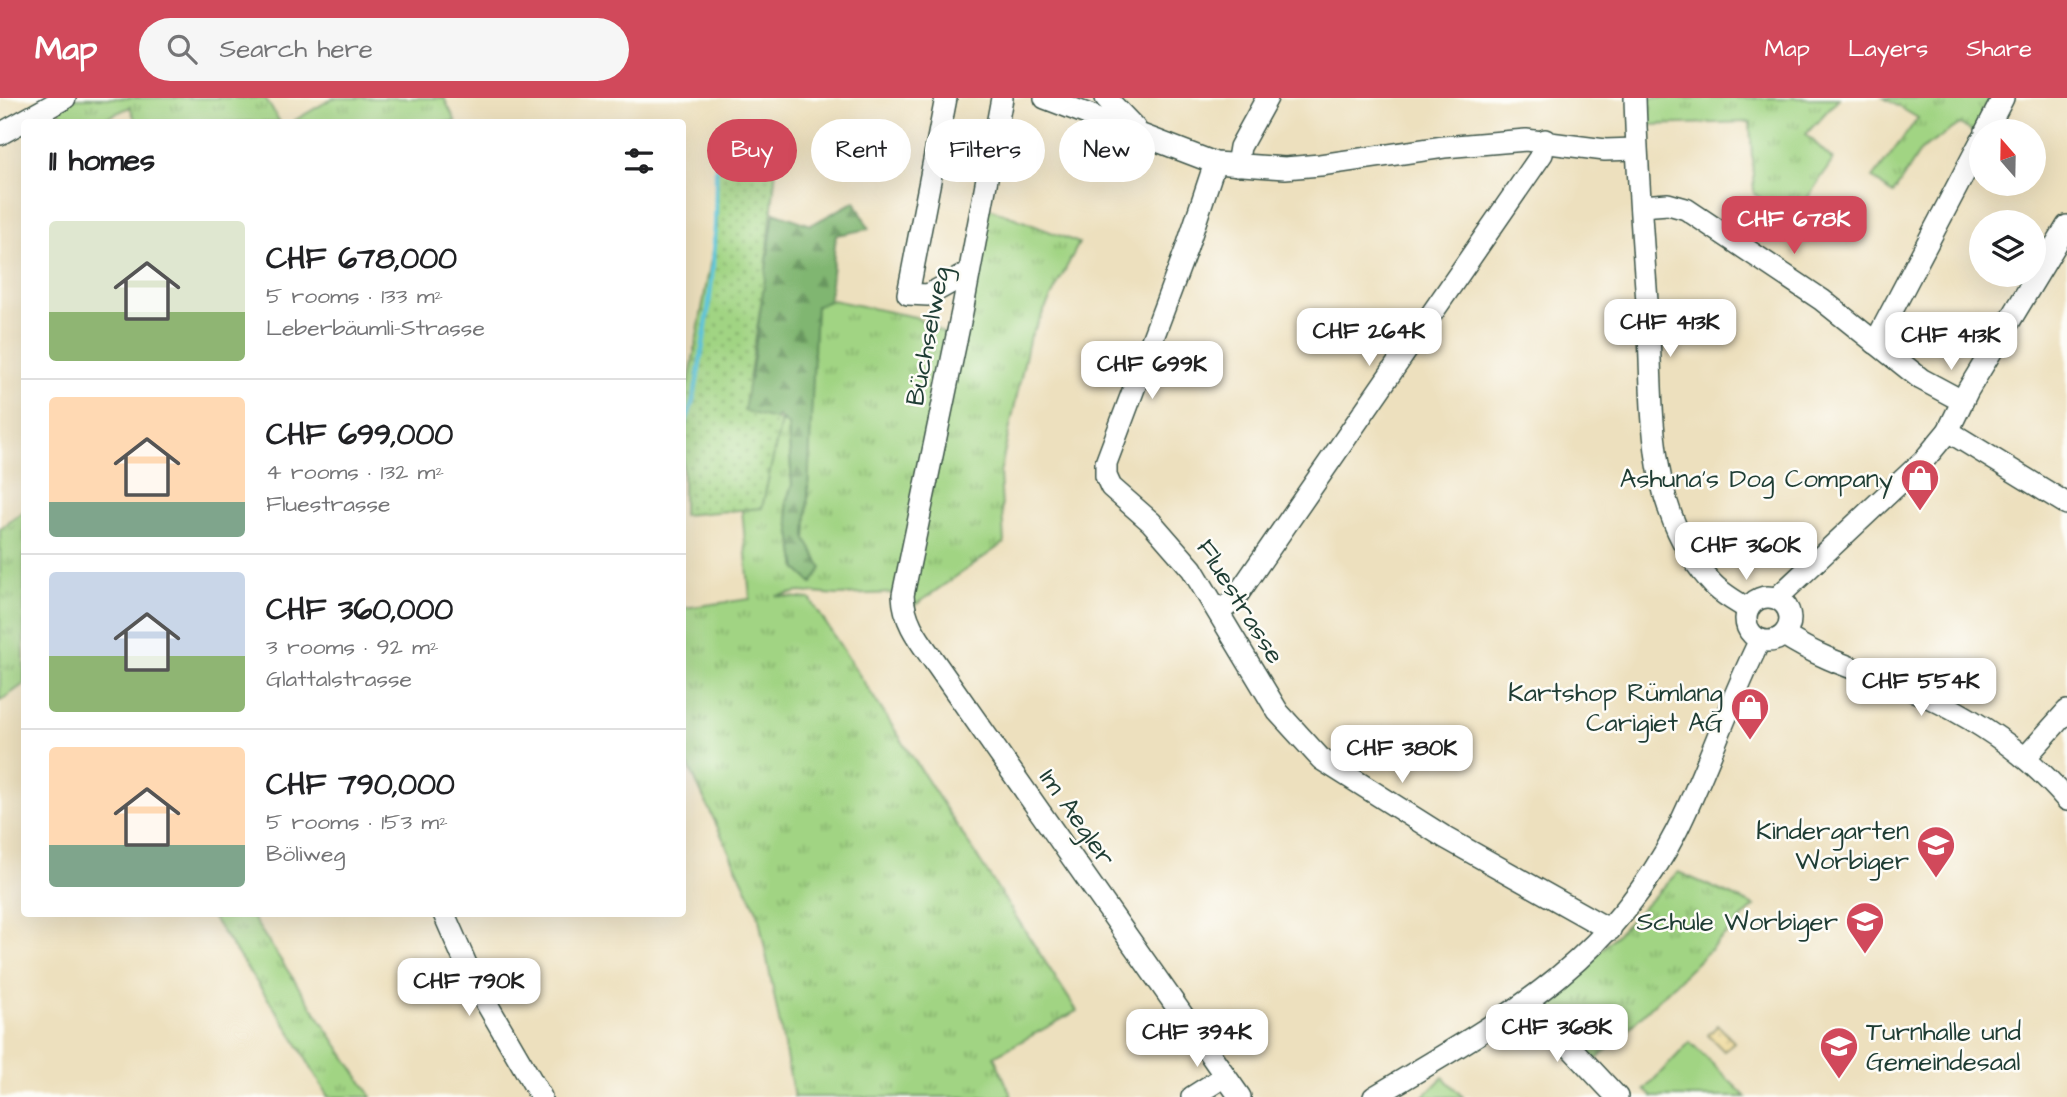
<!DOCTYPE html>
<html lang="en">
<head>
<meta charset="utf-8">
<style>
  body { margin:0; font-family:"Architects Daughter",sans-serif; background:#f6f6f6; color:#202124; height:100vh; display:flex; flex-direction:column; font-size:26px; white-space:nowrap }
  * { box-sizing:border-box; margin:0 }
  p { font-size:23px; color:#757577 }
  .icon { flex:none; width:38px; height:38px; fill:none; stroke:currentColor; stroke-width:2; stroke-linecap:round; stroke-linejoin:round }
  .map { position:relative; flex:1; overflow:hidden }
  .sheet { position:absolute; left:21px; top:21px; width:665px; height:798px; display:flex; flex-direction:column; background:#fff; border-radius:7px; box-shadow:0 7px 28px #0002 }
  .sheet>* { flex:none }
  .top-card { position:absolute; left:707px; top:21px; width:665px; height:63px; display:flex; gap:14px }
  .needle { width:46px; rotate:340deg }
  .controls { position:absolute; left:1969px; top:21px; display:grid; gap:14px }
  .controls a { display:grid; place-items:center; width:77px; height:77px; border-radius:50%; background:#fff; box-shadow:0 7px 28px #0002; font-size:35px }
  .price { position:absolute; translate:-50% -60px; padding:0 16px; border-radius:14px; background:#fff; color:#222; font-size:23px; line-height:46px; filter:drop-shadow(0 2px 4px #0008) }
  .price::after { content:''; position:absolute; left:50%; top:42px; width:21px; height:16px; margin-left:-10px; background:inherit; clip-path:polygon(0 0,100% 0,50% 100%) }
  .price.current { background:#d1495b; color:#fff }
  ul { padding:0; list-style:none }
  li { display:flex; align-items:center; gap:21px; height:175px; padding:0 28px }
  li+li { border-top:2px solid #e0e0e0 }
  li span { display:grid; place-items:center; flex:none; width:196px; height:140px; border-radius:7px; color:#555 }
  li>.icon { margin-inline-start:auto }
  span .icon { width:84px; height:84px; fill:#fffc; stroke-width:1 }
  li b { font-size:30px }
  h2 { display:flex; justify-content:space-between; align-items:center; height:84px; padding:0 28px; font-size:30px }
  .tag { padding:0 24px; border-radius:32px; background:#fff; box-shadow:0 7px 28px #0002; font-size:24px; line-height:63px }
  .tag.current { background:#d1495b; color:#fff }
  header { display:flex; align-items:center; gap:42px; box-sizing:border-box; height:98px; padding:0 35px; background:#d1495b; color:#fff }
  header strong { font-size:33px }
  nav { display:flex; gap:38px; margin-inline-start:auto; font-size:24px }
  .search { width:490px; height:63px; background:#f6f6f6; display:flex; align-items:center; gap:18px; box-sizing:border-box; padding:0 24px; border-radius:38px; color:#757577; font-size:26px }
  .map>svg:first-child { display:block }
  .grass { fill:url(#grass-tufts); stroke:#60885c; stroke-width:2 }
  .forest { fill:url(#forest-firs); stroke:#507a52; stroke-width:2 }
  .sand { fill:url(#sand-dots); stroke:#868c69; stroke-width:2 }
  .park { fill:#a1d483; stroke:#60885c; stroke-width:2 }
  .garden { fill:url(#garden-dots); stroke:#60885c; stroke-width:2 }
  .lines { fill:none; stroke-linecap:round; stroke-linejoin:round }
  .stream { stroke:#60c7dd; stroke-width:4.5 }
  .minor-casing { stroke:#3e5549; stroke-width:24 }
  .minor { stroke:#fff; stroke-width:21 }
  .labels { text-anchor:middle; stroke-width:5; stroke-linejoin:round; paint-order:stroke }
  .street-label { font-size:26px; fill:#1f3d34; stroke:#fdfcf7 }
  .poi-label { font-size:26px; fill:#1f3d34; stroke:#fdfcf7; text-anchor:end }
</style>
</head>
<body>
<header>
<strong>Map</strong>
<div class="search"><svg class="icon" aria-label="search" viewBox="0 0 24 24"><circle cx="10" cy="10" r="6"/><path d="M15 15l6 6"/></svg>Search here</div>
<nav><a>Map</a><a>Layers</a><a>Share</a></nav>
</header>
<div class="map">
<svg width="2067" height="999" viewBox="0 0 2067 999">
  <defs>
    <pattern id="grass-tufts" width="24" height="20" patternUnits="userSpaceOnUse" patternTransform="scale(1.75)"><rect width="24" height="20" fill="#a1d483"/><path d="M3 7l-1-3M5 7V3M7 7l1-3M15 17l-1-3M17 17v-4M19 17l1-3" fill="none" stroke="#83ad6c"/></pattern>
    <pattern id="forest-firs" width="22" height="20" patternUnits="userSpaceOnUse" patternTransform="scale(1.75)"><rect width="22" height="20" fill="#80b671"/><path d="M5 1l3.5 6h-7zM16 11l3.5 6h-7z" fill="#68955e"/></pattern>
    <pattern id="sand-dots" width="8" height="8" patternUnits="userSpaceOnUse" patternTransform="scale(1.75)"><rect width="8" height="8" fill="#eeda9e"/><path d="M2 2h.1M6 6h.1" fill="none" stroke="#ccbc89" stroke-width="1.8" stroke-linecap="round"/></pattern>
    <pattern id="garden-dots" width="8" height="8" patternUnits="userSpaceOnUse" patternTransform="scale(1.75)"><rect width="8" height="8" fill="#a1d483"/><path d="M2 2h.1M6 6h.1" fill="none" stroke="#83ad6c" stroke-width="1.8" stroke-linecap="round"/></pattern>
  </defs>
  <rect width="100%" height="100%" fill="#fdfcf7"/>
  <filter id="ink" filterUnits="userSpaceOnUse"><feTurbulence type="fractalNoise" baseFrequency=".0143" numOctaves="2"/><feDisplacementMap in="SourceGraphic" scale="14" xChannelSelector="R" yChannelSelector="G"/><feConvolveMatrix kernelMatrix="1 2 1 2 8 2 1 2 1" color-interpolation-filters="sRGB"/></filter>
  <filter id="wash" filterUnits="userSpaceOnUse"><feTurbulence type="fractalNoise" baseFrequency=".00686" numOctaves="4" result="noise"/><feDisplacementMap in="SourceGraphic" scale="28" xChannelSelector="R" yChannelSelector="G"/><feGaussianBlur stdDeviation="1.57" result="paint"/><feColorMatrix in="noise" values="0 0 0 0 0 0 0 0 0 0 0 0 0 0 0 0 0 1.4 0 .05"/><feComposite in="paint" operator="in"/></filter>
  <g filter="url(#wash)">
    <rect width="100%" height="100%" fill="#ede0be"/>
    <g class="grass">
      <path d="M53,0h212l15,24h-144l-6,-15 -33,15h-32z"/>
      <path d="M333,0h111l12,24h-164z"/>
      <path d="M1647,0h192l-33,36 27,26 -39,58 -40,-24 -4,-72 -102,3z"/>
      <path d="M1884,0h113l-20,37 -17,-11 -39,26 -28,44 -20,-16 45,-60z"/>
      <path d="M984,108l95,37 -50,97 -29,133 4,70 -96,67 -11,-17 -60,2 -37,-3 -24,4 34,3 267,412 -83,45 18,41h-218l-36,-184 -75,-159v-146l67,-9 -8,-90 20,-2 19,-86 7,4 4,60 -6,17 11,67 15,14 10,-15 -16,-29 9,-233 17,-6 83,17 43,24z"/>
      <path d="M24,413v173l-24,17v-172z"/>
      <path d="M1678,774l77,34 -160,155 -44,-52 1,-9z"/>
      <path d="M210,816h40l122,183h-44l-38,-66z"/>
    </g>
    <path class="forest" d="M855,103l14,28 -33,6 -7,66 -13,5 -10,233 16,29 -10,15 -15,-14 -11,-67 6,-17 -4,-60 -10,-9 -29,27 -17,-36 19,-29 23,-166 37,13z"/>
    <path class="sand" d="M1718,927l16,17 -10,9 -16,-16z"/>
    <g class="park">
      <path d="M1690,944l56,55h-94l-8,-7z"/>
      <path d="M1443,979l20,20h-40z"/>
    </g>
    <path class="garden" d="M716,39h63l-14,141 -21,133 37,10 -19,87 -79,7v-116l7,-23 27,-151z"/>
    <g class="lines">
      <path class="stream" d="M682,331c12,-23 15,-47 19,-73 14,-74 16,-145 15,-221"/>
    </g>
  </g>
  <g filter="url(#ink)">
    <g class="lines">
      <g class="minor-casing">
        <g id="minor">
          <path d="M946,0l-38,196 20,1 40,-22"/>
          <path d="M1002,0l-40,214 -59,283c1,27 16,45 31,66l306,436"/>
          <path d="M1045,0l170,65 70,5 35,-3 124,-18 82,-7 79,10 31,-1"/>
          <path d="M1106,0l29,30"/>
          <path d="M1635,0c2,73 8,146 13,218 6,92 -4,190 62,265 10,12 25,20 38,28"/>
          <path d="M1986,33l17,-33"/>
          <path d="M0,36l65,-36"/>
          <path d="M1215,65l-28,84 -81,216v13l5,11 40,35 41,47 86,143 43,47 125,79 164,92"/>
          <path d="M1237,67l3,-18 27,-49"/>
          <path d="M1641,108l27,-2 18,5 136,91 99,79 41,22"/>
          <path d="M1875,245l106,-202"/>
          <path d="M1948,333l119,73"/>
          <circle cx="1768" cy="521" r="22"/>
          <path d="M1777,500l147,-138 24,-29 20,-41 99,-164"/>
          <path d="M1219,514l15,-12 308,-446 3,-14"/>
          <path d="M1784,537c44,29 94,40 142,61 53,25 103,59 141,104"/>
          <path d="M2025,660l42,-47"/>
          <path d="M444,816l29,66 68,117"/>
          <path d="M1528,904l89,95"/>
          <path d="M1192,999l33,-21"/>
          <path d="M1374,999c125,-75 234,-131 303,-267 31,-62 52,-128 83,-190"/>
        </g>
      </g>
      <use href="#minor" class="minor"/>
    </g>
  </g>
  <defs>
    <g id="shop-pin" transform="scale(2.0125)"><path d="M0 17L-7.5 6A9.5 9.5 0 1 1 7.5 6Z" fill="#d1495b" stroke="#fdfcf7"/><path d="M-5-2.5h2.3a2.7 3.5 0 0 1 5.4 0H5L5.5 6h-11ZM-1.5-2.5h3a1.5 2.3 0 0 0-3 0Z" fill="#fff"/></g>
    <g id="school-pin" transform="scale(2.0125)"><path d="M0 17L-7.5 6A9.5 9.5 0 1 1 7.5 6Z" fill="#d1495b" stroke="#fdfcf7"/><path d="M0-5L7-2L0 1L-7-2ZM-4 1L0 2.5L4 1V4Q0 6-4 4Z" fill="#fff"/></g>
  </defs>
  <g fill-rule="evenodd">
    <use href="#shop-pin" x="1920" y="380"/>
    <use href="#shop-pin" x="1750" y="609"/>
    <use href="#school-pin" x="1936" y="747"/>
    <use href="#school-pin" x="1865" y="823"/>
    <use href="#school-pin" x="1839" y="948"/>
  </g>
  <g class="labels">
    <g class="street-label">
      <text transform="translate(927 238) rotate(-79)" y="9">Büchselweg</text>
      <text transform="translate(1241 503) rotate(58)" y="9">Fluestrasse</text>
      <text transform="translate(1078 719) rotate(55)" y="9">Im Aegler</text>
    </g>
    <g class="poi-label">
      <text x="1893" y="389">Ashuna's Dog Company</text>
      <text x="1723" y="603">Kartshop Rümlang<tspan x="1723" dy="30">Carigiet AG</tspan></text>
      <text x="1909" y="741">Kindergarten<tspan x="1909" dy="30">Worbiger</tspan></text>
      <text x="1838" y="832">Schule Worbiger</text>
      <text x="1866" y="942" text-anchor="start">Turnhalle und<tspan x="1866" dy="30">Gemeindesaal</tspan></text>
    </g>
  </g>
</svg>
<div class="controls">
<a><svg class="needle" viewBox="-14 -14 28 28"><path d="M0-13l5 13h-10z" fill="#e53935"/><path d="M0 13l5-13h-10z" fill="#757577"/></svg></a>
<a><svg class="icon" aria-label="layers" viewBox="0 0 24 24"><path d="M12 4l9 5-9 5-9-5zM3 14l9 5 9-5"/></svg></a>
</div>
<b class="price current" style="left:1794px;top:158px">CHF 678K</b>
<b class="price" style="left:1670px;top:261px">CHF 413K</b>
<b class="price" style="left:1369px;top:270px">CHF 264K</b>
<b class="price" style="left:1951px;top:274px">CHF 413K</b>
<b class="price" style="left:1152px;top:303px">CHF 699K</b>
<b class="price" style="left:1746px;top:484px">CHF 360K</b>
<b class="price" style="left:1921px;top:620px">CHF 554K</b>
<b class="price" style="left:1402px;top:687px">CHF 380K</b>
<b class="price" style="left:469px;top:920px">CHF 790K</b>
<b class="price" style="left:1557px;top:966px">CHF 368K</b>
<b class="price" style="left:1197px;top:971px">CHF 394K</b>
<div class="top-card">
<a class="tag current">Buy</a>
<a class="tag">Rent</a>
<a class="tag">Filters</a>
<a class="tag">New</a>
</div>
<section class="sheet">
<h2>11 homes<svg class="icon" aria-label="filters" viewBox="0 0 24 24"><path d="M4 7h16M4 17h16"/><circle cx="9" cy="7" r="2"/><circle cx="15" cy="17" r="2"/></svg></h2>
<ul>
<li><span style="background:linear-gradient(#dfe7d0 65%,#8fb573 0)"><svg class="icon" aria-label="home" viewBox="0 0 24 24"><path d="M3 11l9-7 9 7M6 9v11h12V9"/></svg></span><div><b>CHF 678,000</b><p>5 rooms · 133 m²</p><p>Leberbäumli-Strasse</p></div></li>
<li><span style="background:linear-gradient(#ffd9b3 75%,#7fa58c 0)"><svg class="icon" aria-label="home" viewBox="0 0 24 24"><path d="M3 11l9-7 9 7M6 9v11h12V9"/></svg></span><div><b>CHF 699,000</b><p>4 rooms · 132 m²</p><p>Fluestrasse</p></div></li>
<li><span style="background:linear-gradient(#c9d6e8 60%,#8fb573 0)"><svg class="icon" aria-label="home" viewBox="0 0 24 24"><path d="M3 11l9-7 9 7M6 9v11h12V9"/></svg></span><div><b>CHF 360,000</b><p>3 rooms · 92 m²</p><p>Glattalstrasse</p></div></li>
<li><span style="background:linear-gradient(#ffd9b3 70%,#7fa58c 0)"><svg class="icon" aria-label="home" viewBox="0 0 24 24"><path d="M3 11l9-7 9 7M6 9v11h12V9"/></svg></span><div><b>CHF 790,000</b><p>5 rooms · 153 m²</p><p>Böliweg</p></div></li>
</ul>
</section>
</div>
</body>
</html>
